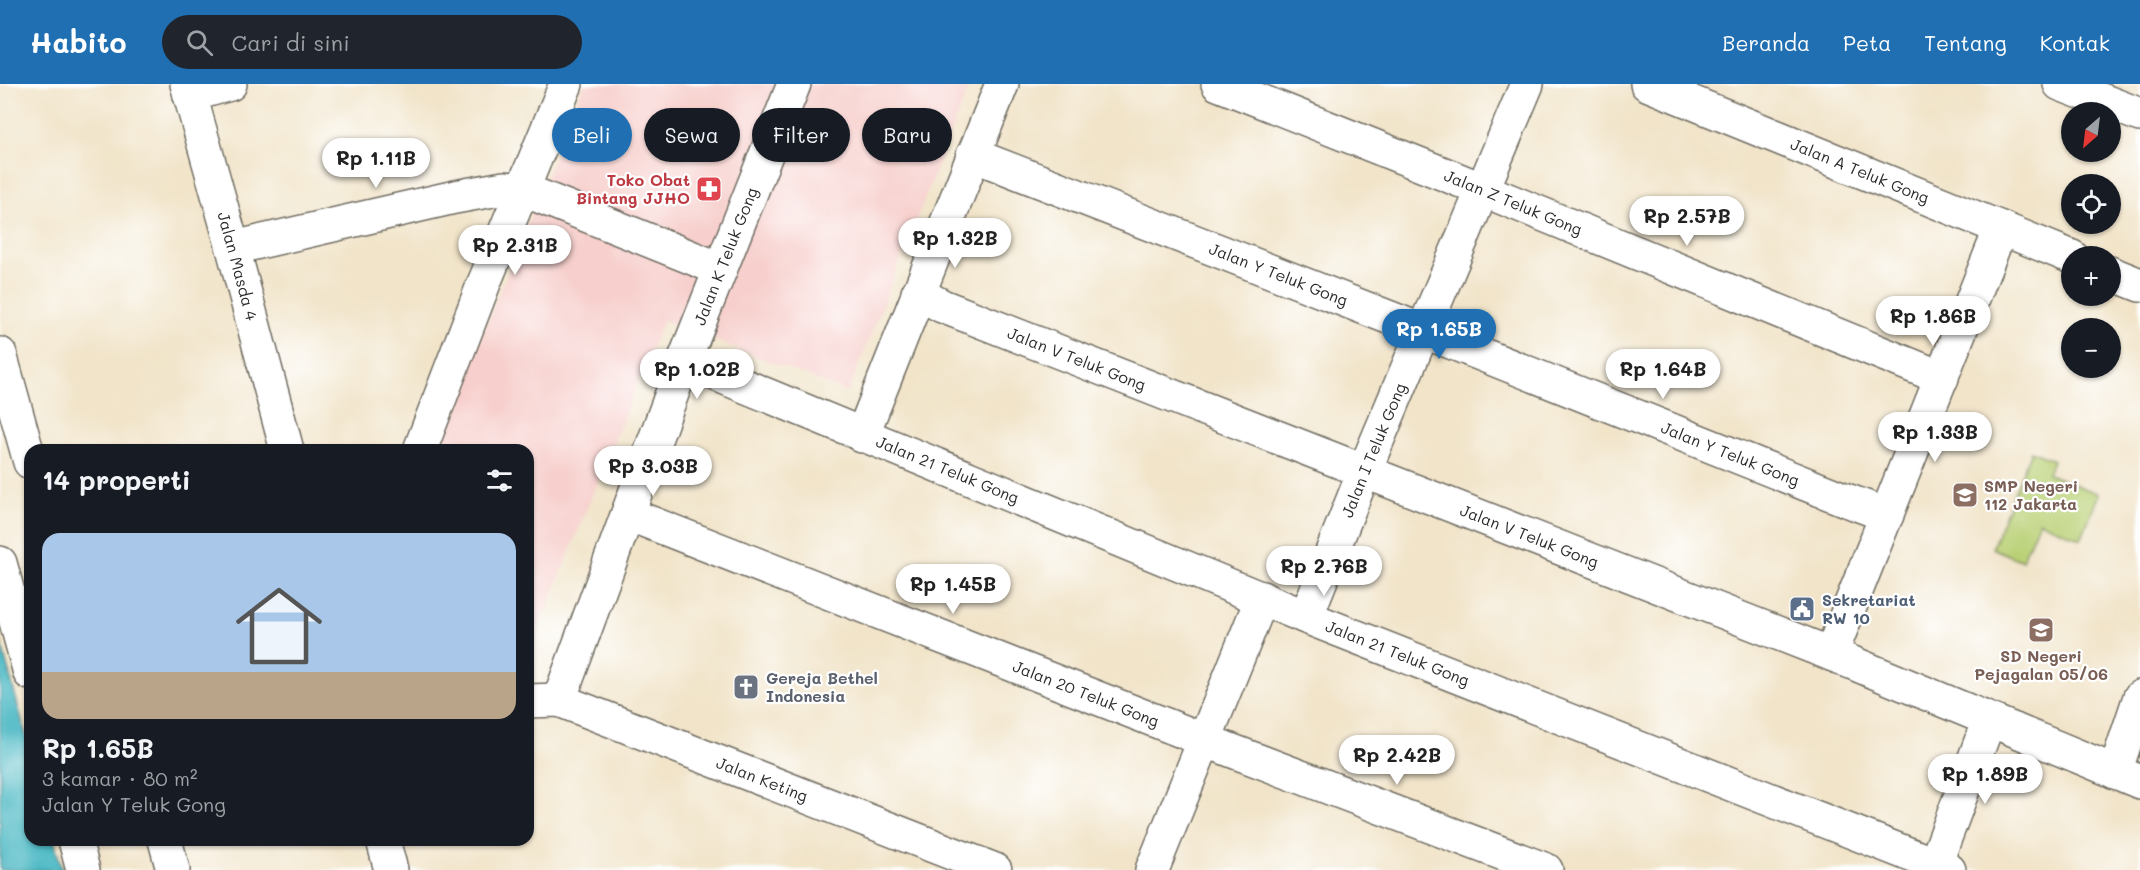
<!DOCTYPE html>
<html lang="id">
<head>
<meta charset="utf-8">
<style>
  body { margin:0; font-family:Mali,sans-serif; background:#20242c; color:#f1f3f6; height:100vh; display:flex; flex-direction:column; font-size:22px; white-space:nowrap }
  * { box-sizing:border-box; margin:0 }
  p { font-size:20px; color:#9ea1a6 }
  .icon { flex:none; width:33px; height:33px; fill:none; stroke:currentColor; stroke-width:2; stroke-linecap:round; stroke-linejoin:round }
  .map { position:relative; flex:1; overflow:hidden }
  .details { position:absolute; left:24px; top:360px; width:510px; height:402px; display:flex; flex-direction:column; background:#171b24; border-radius:18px; box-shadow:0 2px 4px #0004 }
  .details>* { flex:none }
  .hud { position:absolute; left:552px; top:24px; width:570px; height:54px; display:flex; gap:12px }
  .needle { width:39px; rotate:208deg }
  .buttons { position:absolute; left:2061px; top:18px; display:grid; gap:12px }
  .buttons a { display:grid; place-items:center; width:60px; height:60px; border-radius:50%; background:#171b24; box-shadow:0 2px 4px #0004; font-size:30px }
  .price { position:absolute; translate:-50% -51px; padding:0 14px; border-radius:21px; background:#fff; color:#222; font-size:20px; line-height:39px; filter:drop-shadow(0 2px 3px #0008) }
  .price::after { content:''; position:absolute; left:50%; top:36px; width:18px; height:14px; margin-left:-9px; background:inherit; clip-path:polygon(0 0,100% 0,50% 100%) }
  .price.selected { background:#1f6fb2; color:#fff }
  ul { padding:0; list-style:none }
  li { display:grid; align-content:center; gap:12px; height:318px; padding:0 18px }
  li span { display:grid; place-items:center; height:186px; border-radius:18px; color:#555 }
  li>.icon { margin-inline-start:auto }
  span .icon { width:108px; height:108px; fill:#fffc; stroke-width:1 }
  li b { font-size:26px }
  h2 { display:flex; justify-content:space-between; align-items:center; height:72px; padding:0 18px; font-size:26px }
  .chip { padding:0 21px; border-radius:27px; background:#171b24; box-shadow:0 2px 4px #0004; font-size:21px; line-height:54px }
  .chip.selected { background:#1f6fb2; color:#fff }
  header { display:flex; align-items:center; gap:36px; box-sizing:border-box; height:84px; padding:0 30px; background:#1f6fb2; color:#fff }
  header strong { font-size:28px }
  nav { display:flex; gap:33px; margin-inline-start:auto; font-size:21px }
  .search { width:420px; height:54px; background:#20242c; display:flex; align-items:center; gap:15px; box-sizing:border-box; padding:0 21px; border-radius:33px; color:#9ea1a6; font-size:22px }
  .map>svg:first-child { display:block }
  .built { fill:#f7d0cd }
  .green { fill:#b9d074; stroke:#727e50; stroke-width:1.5 }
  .water { fill:#49b7c3; stroke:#3a7177; stroke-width:1.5 }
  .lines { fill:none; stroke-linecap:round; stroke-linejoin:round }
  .minor-casing { stroke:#706c62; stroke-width:36 }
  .minor { stroke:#fff; stroke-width:33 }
  .labels { text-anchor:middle; stroke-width:4.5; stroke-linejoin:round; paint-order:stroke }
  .street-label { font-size:16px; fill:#2b2b2b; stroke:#fff }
  .health-label { font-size:16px; font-weight:bold; fill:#be3a42; stroke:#fff; text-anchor:end }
  .education-label { font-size:16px; font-weight:bold; fill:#785e54; stroke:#fff; text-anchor:start }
  .service-label { font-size:16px; font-weight:bold; fill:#4e5e75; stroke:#fff; text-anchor:start }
  .worship-label { font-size:16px; font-weight:bold; fill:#5b616d; stroke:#fff; text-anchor:start }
</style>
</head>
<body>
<header>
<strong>Habito</strong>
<div class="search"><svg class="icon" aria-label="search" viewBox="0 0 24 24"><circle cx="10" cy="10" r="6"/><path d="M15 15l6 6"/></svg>Cari di sini</div>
<nav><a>Beranda</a><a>Peta</a><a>Tentang</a><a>Kontak</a></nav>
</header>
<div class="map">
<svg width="2140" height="786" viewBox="0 0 2140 786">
  <rect width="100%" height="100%" fill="#fff"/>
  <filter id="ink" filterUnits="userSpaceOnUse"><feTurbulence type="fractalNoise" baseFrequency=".0167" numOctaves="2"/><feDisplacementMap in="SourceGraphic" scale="12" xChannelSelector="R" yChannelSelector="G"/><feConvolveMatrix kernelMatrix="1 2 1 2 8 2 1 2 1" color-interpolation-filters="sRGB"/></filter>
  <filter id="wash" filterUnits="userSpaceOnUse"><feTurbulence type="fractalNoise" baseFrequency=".008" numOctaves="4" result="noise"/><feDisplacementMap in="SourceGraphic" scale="24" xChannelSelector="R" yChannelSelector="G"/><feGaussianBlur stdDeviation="1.35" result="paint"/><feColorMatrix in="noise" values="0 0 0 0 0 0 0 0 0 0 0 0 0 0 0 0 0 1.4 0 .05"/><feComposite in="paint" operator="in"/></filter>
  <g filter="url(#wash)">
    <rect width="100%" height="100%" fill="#f1e4c9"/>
    <path class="built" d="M584,0h386l-122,308 -185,-72 -135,335v-205h-93z"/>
    <path class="green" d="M2031,367l22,9 -5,14 51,20 -18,45 -42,-18 -17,40 -30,-13z"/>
    <path class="water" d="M0,555l30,111v90h24l8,30h-62z"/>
  </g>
  <g filter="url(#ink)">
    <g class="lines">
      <g class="minor-casing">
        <g id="minor">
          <path id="s1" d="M187,0l46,164 54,202"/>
          <path id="s2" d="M1218,0l231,92 493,202"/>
          <path id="s3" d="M1647,0l425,173"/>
          <path d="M2060,0l80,31"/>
          <path d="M190,11l40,-11"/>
          <path id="s4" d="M973,71l420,164 453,181 41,15"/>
          <path d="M233,164l222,-51 49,-9 20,2 196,79"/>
          <path d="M2110,189l30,12"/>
          <path id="s5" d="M918,209l24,13 889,348 309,128"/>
          <path d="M0,270l30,108"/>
          <path id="s6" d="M684,277l622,256 643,253"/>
          <path d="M862,352l140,-352"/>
          <path d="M420,366l64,-167 82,-199"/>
          <path id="s7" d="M628,430l602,236 316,120"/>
          <path d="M0,479l30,110"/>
          <path id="s8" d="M1306,533l58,-145 163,-388"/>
          <path d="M1831,570l170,-426"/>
          <path id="s9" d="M559,616l125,-339 110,-277"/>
          <path id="s10" d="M528,617l31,-1 436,170"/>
          <path d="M2115,688l25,-75"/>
          <path d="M75,756l8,30"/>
          <path d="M165,756l8,30"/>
          <path d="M383,756l8,30"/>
          <path d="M1152,786l110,-272"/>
          <path d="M1933,786l56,-150"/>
        </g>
      </g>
      <use href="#minor" class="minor"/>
    </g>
  </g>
  <defs>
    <g id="pharmacy-square" transform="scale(1.35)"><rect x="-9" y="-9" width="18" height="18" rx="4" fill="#e0444e" stroke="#fff"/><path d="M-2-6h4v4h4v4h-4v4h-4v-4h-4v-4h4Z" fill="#fff"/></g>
    <g id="school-square" transform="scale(1.35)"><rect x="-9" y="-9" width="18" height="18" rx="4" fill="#8d6e63" stroke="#fff"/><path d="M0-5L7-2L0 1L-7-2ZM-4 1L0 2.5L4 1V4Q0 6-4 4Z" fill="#fff"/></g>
    <g id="civic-square" transform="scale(1.35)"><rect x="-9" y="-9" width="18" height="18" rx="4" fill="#5c6f8a" stroke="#fff"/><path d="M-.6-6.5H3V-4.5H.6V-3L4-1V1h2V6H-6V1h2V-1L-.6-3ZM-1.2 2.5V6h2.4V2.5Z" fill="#fff"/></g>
    <g id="church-square" transform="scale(1.35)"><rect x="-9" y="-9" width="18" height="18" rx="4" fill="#6b7280" stroke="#fff"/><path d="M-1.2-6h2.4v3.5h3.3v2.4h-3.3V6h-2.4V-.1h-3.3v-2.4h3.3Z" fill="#fff"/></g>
  </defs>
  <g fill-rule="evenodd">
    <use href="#pharmacy-square" x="709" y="105"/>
    <use href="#school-square" x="1965" y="411"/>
    <use href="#civic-square" x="1802" y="525"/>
    <use href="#school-square" x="2041" y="546"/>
    <use href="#church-square" x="746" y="603"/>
  </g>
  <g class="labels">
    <g class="street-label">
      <text dy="6" stroke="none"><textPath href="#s3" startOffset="230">Jalan A Teluk Gong</textPath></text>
      <text dy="6" stroke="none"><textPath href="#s2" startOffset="318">Jalan Z Teluk Gong</textPath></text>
      <text dy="6" stroke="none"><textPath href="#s9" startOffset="474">Jalan K Teluk Gong</textPath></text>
      <text dy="6" stroke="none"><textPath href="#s1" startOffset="189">Jalan Masda 4</textPath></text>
      <text dy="6" stroke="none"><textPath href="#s4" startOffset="328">Jalan Y Teluk Gong</textPath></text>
      <text dy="6" stroke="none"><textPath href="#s5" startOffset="172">Jalan V Teluk Gong</textPath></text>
      <text dy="6" stroke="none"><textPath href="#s8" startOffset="180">Jalan I Teluk Gong</textPath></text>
      <text dy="6" stroke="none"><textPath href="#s4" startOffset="814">Jalan Y Teluk Gong</textPath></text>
      <text dy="6" stroke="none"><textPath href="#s6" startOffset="285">Jalan 21 Teluk Gong</textPath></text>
      <text dy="6" stroke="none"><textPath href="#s5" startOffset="658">Jalan V Teluk Gong</textPath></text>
      <text dy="6" stroke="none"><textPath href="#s6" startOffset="771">Jalan 21 Teluk Gong</textPath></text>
      <text dy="6" stroke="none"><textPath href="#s7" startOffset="492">Jalan 20 Teluk Gong</textPath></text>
      <text dy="6" stroke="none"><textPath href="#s10" startOffset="249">Jalan Keting</textPath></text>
    </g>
    <g class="health-label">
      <text x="690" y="102">Toko Obat<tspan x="690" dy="18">Bintang JJHO</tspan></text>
    </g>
    <g class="education-label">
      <text x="1984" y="408">SMP Negeri<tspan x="1984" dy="18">112 Jakarta</tspan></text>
      <text x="2041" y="578" text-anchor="middle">SD Negeri<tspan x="2041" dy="18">Pejagalan 05/06</tspan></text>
    </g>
    <g class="service-label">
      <text x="1822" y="522">Sekretariat<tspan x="1822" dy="18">RW 10</tspan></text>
    </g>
    <g class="worship-label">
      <text x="766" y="600">Gereja Bethel<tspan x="766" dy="18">Indonesia</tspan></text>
    </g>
  </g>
</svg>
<div class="buttons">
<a><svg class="needle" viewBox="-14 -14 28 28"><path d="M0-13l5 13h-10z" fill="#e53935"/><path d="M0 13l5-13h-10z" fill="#9ea1a6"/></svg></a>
<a><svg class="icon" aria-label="locate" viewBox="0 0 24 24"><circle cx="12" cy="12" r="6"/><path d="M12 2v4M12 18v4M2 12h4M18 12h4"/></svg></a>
<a>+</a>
<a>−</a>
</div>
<b class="price" style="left:376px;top:105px">Rp 1.11B</b>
<b class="price" style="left:1687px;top:163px">Rp 2.57B</b>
<b class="price" style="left:955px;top:185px">Rp 1.32B</b>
<b class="price" style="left:515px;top:192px">Rp 2.31B</b>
<b class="price" style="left:1933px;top:263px">Rp 1.86B</b>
<b class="price selected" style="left:1439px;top:276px">Rp 1.65B</b>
<b class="price" style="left:697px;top:316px">Rp 1.02B</b>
<b class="price" style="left:1663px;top:316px">Rp 1.64B</b>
<b class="price" style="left:1935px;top:379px">Rp 1.33B</b>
<b class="price" style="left:653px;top:413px">Rp 3.03B</b>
<b class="price" style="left:1324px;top:513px">Rp 2.76B</b>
<b class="price" style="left:953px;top:531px">Rp 1.45B</b>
<b class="price" style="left:1397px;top:702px">Rp 2.42B</b>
<b class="price" style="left:1985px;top:721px">Rp 1.89B</b>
<div class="hud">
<a class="chip selected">Beli</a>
<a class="chip">Sewa</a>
<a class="chip">Filter</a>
<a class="chip">Baru</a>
</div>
<section class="details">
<h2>14 properti<svg class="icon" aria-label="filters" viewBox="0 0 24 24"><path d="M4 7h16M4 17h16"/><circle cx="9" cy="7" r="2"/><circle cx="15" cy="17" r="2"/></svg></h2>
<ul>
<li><span style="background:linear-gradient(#a9c7e8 75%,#b9a48a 0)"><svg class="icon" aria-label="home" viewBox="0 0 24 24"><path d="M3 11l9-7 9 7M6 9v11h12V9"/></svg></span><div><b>Rp 1.65B</b><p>3 kamar · 80 m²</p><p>Jalan Y Teluk Gong</p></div></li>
</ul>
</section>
</div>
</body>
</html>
